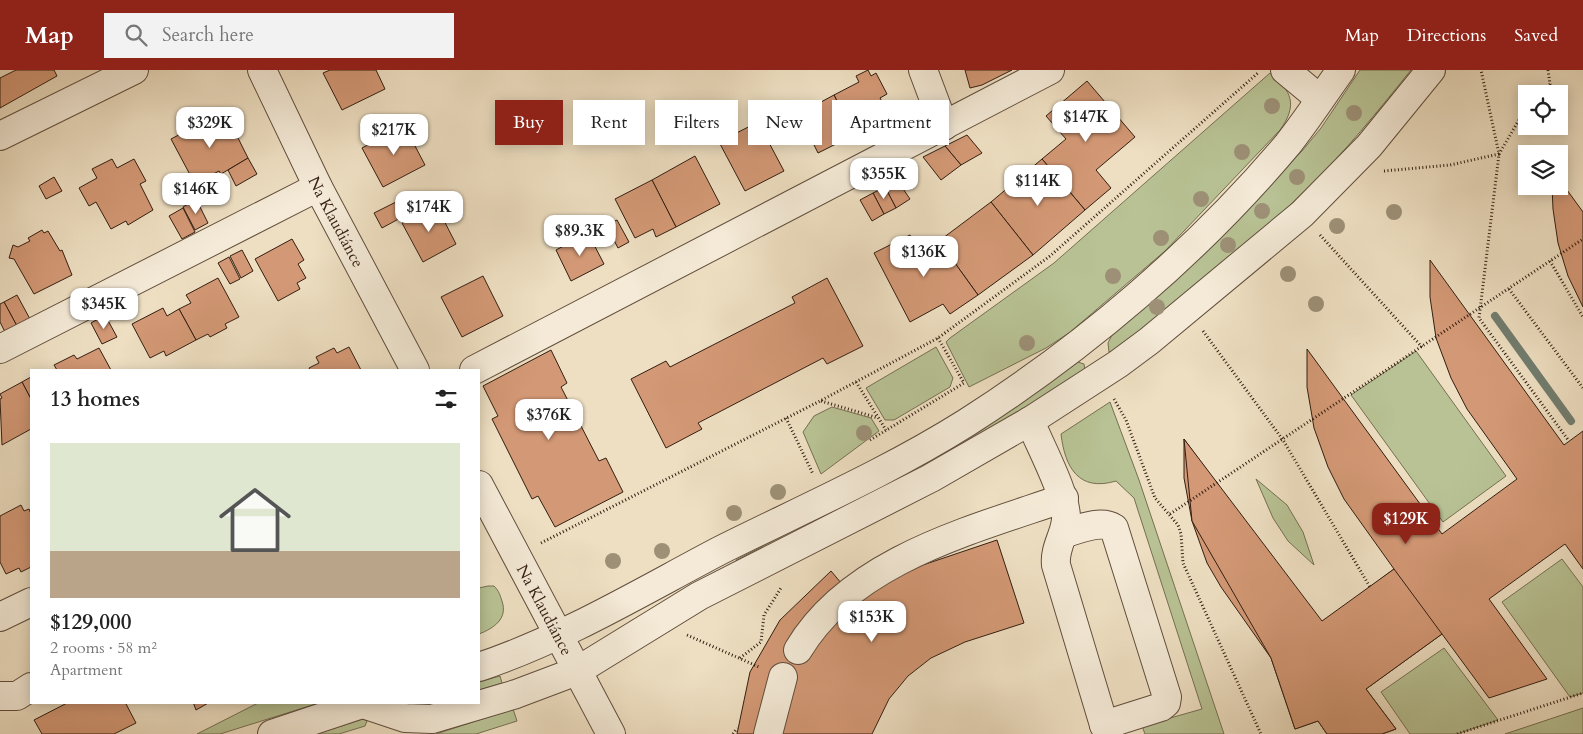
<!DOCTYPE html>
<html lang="en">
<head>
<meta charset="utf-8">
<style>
  body { margin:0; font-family:Cardo,serif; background:#f2f2f2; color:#222; height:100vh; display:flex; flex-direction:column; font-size:19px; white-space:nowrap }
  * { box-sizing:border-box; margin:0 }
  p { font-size:16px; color:#767676 }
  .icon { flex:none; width:28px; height:28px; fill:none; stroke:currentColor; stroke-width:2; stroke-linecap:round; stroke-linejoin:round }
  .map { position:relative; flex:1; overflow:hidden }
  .sheet { position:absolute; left:30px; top:299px; width:450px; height:335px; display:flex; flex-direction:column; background:#fff; border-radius:0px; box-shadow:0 2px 12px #0003 }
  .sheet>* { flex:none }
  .banner { position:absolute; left:495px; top:30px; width:475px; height:45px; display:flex; gap:10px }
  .buttons { position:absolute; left:1518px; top:15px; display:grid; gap:10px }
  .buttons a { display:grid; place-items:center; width:50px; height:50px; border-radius:0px; background:#fff; box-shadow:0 2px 12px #0003; font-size:25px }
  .price { position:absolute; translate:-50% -42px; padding:0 11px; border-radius:10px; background:#fff; color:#222; font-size:16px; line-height:32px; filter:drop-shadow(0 1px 2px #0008) }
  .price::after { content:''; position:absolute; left:50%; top:30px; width:15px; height:11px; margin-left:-8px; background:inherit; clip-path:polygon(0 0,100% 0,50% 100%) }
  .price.active { background:#8f2418; color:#fff }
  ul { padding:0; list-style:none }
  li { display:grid; align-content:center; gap:10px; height:265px; padding:0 20px }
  li span { display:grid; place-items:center; height:155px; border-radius:0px; color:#555 }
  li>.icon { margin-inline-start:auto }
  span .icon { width:90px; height:90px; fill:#fffc; stroke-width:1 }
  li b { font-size:21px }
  h2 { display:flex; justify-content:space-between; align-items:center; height:60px; padding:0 20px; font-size:21px }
  .chip { padding:0 18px; border-radius:0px; background:#fff; box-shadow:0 2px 12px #0003; font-size:18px; line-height:45px }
  .chip.active { background:#8f2418; color:#fff }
  header { display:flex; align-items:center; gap:30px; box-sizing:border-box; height:70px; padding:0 25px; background:#8f2418; color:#fff }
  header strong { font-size:24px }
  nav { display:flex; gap:28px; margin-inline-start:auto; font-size:18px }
  .search { width:350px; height:45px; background:#f2f2f2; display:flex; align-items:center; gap:12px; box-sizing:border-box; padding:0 18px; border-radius:0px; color:#767676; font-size:19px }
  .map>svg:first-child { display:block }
  .green { fill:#b8c294; stroke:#757052 }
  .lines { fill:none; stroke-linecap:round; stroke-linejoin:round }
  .stream { stroke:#717d6f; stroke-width:8 }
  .building { fill:#d39875; stroke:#321e11 }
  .minor-casing { stroke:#614e3d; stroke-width:30 }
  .path { stroke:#321e11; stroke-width:3; stroke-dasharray:1 2.5; stroke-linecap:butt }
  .minor { stroke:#f4ead7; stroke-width:28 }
  .tree { fill:#9d9076 }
  .labels { text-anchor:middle; stroke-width:4; stroke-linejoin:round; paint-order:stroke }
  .street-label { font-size:16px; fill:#321e11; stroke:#f4ead7 }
</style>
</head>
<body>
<header>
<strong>Map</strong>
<div class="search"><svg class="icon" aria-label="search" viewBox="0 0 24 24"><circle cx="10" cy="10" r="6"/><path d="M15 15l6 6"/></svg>Search here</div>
<nav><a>Map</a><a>Directions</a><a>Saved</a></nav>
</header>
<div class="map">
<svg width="1583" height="664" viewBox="0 0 1583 664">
  <rect width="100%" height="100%" fill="#eedfc2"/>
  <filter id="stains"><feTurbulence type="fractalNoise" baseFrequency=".004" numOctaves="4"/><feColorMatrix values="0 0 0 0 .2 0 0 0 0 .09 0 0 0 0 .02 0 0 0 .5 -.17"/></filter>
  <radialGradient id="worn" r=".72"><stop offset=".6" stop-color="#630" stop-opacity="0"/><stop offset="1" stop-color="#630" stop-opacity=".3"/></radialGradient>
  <g class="green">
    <path d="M1360,0h51c-33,41 -67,83 -105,120 -60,59 -127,112 -194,162h-3l-1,-9 4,-8 55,-47 135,-137 19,-23z"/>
    <path d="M1270,3c22,18 28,32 10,57l-115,121 -96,82 -23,15 -77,39 -23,-45 4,-4 104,-75z"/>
    <path d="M936,277l17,31 -3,9 -56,33h-9l-19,-32z"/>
    <path d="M1416,281l90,125 -63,46 -92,-127z"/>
    <path d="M1078,292l6,2 1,6 -95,63 -251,134 -3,-7 180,-93 117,-73z"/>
    <path d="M1110,332l29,78 85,254h-79l-3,-8 60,-17 -68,-211 -18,-17c-37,11 -51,-13 -55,-47z"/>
    <path d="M832,337l39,11 8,13 -58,43 -18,-42 11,-16z"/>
    <path d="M1256,409l31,26 16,27 11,33 -26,-24 -15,-23z"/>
    <path d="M1562,489l21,28v106l-13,4 -68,-95z"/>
    <path d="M488,516h6c5,5 6,9 8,15 6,18 -8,27 -23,33v-46z"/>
    <path d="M1444,578l54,72 -41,14h-47l-29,-42z"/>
    <path d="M500,606l2,7 -23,7v-8z"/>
    <path d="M258,633h61l-99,31h-23z"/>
    <path d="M1583,638v26h-78z"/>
    <path d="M513,639l4,12 -41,13h-40z"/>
    <path d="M363,649l4,2 -2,5 -26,8h-23z"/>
  </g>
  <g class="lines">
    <path class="stream" d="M1495,246l76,105"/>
  </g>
  <g class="building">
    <path d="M16,0h38l3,6 -57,32v-30z"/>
    <path d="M330,0h46l9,19 -43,21 -19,-37z"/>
    <path d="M868,0l3,6 5,-3 11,21 -7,4 10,18 -36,19 -20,-40 25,-13 -3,-6z"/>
    <path d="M965,0h47l-30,15 -12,3z"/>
    <path d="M1087,11l48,56 -39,33 15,18 -26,22 -43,-51 24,-20 -20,-23z"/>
    <path d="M834,25l20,40 -36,18 -9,-18 -7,4 -11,-22 5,-2 -3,-6 11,-6 4,6z"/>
    <path d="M226,44l22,44 -27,16 -2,-3 -24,13 -24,-45 23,-12 2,3z"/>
    <path d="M758,52l26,49 -39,20 -26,-49z"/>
    <path d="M404,55l21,40 -42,22 -21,-39z"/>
    <path d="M967,65l15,18 -21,12 -16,-19z"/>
    <path d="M945,76l16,19 -20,15 -18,-23z"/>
    <path d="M695,86l25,48 -44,23 -24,-47z"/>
    <path d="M248,88l9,16 -21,12 -8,-16z"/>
    <path d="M112,89l5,9 17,-9 12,22 -6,3 13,26 -25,15 -2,-4 -15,8 -15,-27 -7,4 -10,-18 18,-10 -5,-9z"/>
    <path d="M1042,89l43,51 -52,45 -42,-53z"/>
    <path d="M54,107l8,14 -16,8 -7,-13z"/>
    <path d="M1559,109l24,33v95l-15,-31 -10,-33 -5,-34 -1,-23h7z"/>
    <path d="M652,110l24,47 -20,10 -3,-8 -18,9 -20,-39z"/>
    <path d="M897,110l13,19 -14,9 -11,-21z"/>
    <path d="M885,117l11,21 -12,6 -11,-21z"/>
    <path d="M873,123l11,21 -12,7 -12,-21z"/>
    <path d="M196,129l12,24 -13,7 -12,-23z"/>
    <path d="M396,132l8,14 -22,12 -8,-15z"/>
    <path d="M991,132l42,53 -55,40 -39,-54z"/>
    <path d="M436,135l20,39 -33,18 -21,-39z"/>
    <path d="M183,138l12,24 -13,7 -13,-23z"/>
    <path d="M617,150l12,22 -11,6 -12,-23z"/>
    <path d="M42,160l2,3 4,-2 12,20 2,-1 10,25 -38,19 -20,-35 -5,-1 4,-13 5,2 12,-6 -2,-3z"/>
    <path d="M588,163l16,31 -33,17 -15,-31z"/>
    <path d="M910,165l10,18 19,-12 39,54 -28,19 -7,-10 -33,18 -36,-69z"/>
    <path d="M292,169l12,21 -6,4 8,14 -9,5 3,6 -22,12 -23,-42z"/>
    <path d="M242,180l11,21 -12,7 -11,-22z"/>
    <path d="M229,187l11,22 -10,5 -12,-21z"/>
    <path d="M1430,190l134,185 19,-14v138l-18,-25 -76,55 58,80 -58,19 -47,-64 -76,55 30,40 -14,5h-55l-9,-13 -23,8 -24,-71 -50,-71 -14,-24 -15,-42 -8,-43v-39l135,185 51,-37 24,-18 -50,-70 -16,-32 -14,-39 -7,-41v-38l135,185 75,-55 -50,-70 -16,-31 -15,-40 -6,-41z"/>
    <path d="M483,206l20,40 -41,21 -21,-40z"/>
    <path d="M218,208l21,39 -14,7 2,4 -17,9 -2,-3 -12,6 -17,-31 12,-6 -5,-8z"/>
    <path d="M827,208l36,68 -36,18 -4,-6 -125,65 4,6 -36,19 -35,-69 35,-18 4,6 125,-64 -3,-6z"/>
    <path d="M17,225l13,24 -13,7 -13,-24z"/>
    <path d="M4,232l13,24 -12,6 -5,-10v-18z"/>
    <path d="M163,238l4,8 12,-7 17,31 -30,16 -2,-5 -14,7 -18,-34z"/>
    <path d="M105,245l12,22 -15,7 -11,-21z"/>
    <path d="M349,277l12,23h-51l-1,-2 10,-5 -3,-6 18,-9 3,5z"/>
    <path d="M99,278l12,22h-54l-3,-5 20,-10 3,4z"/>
    <path d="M551,280l16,33 -6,4 38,74 7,-3 17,34 -68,35 -17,-31 -6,3 -40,-80 6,-3 -15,-30z"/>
    <path d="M31,307v22l-9,-17z"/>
    <path d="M22,312l9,17v30l-29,16 -2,-46 2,-1 -2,-4z"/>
    <path d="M1184,369l138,182 72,-52 48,65 -76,55 30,40 -14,5h-55l-9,-13 -23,8 -24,-71 -79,-137z"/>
    <path d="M21,435l3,6 5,-2 2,5v53l-10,5 -2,-4 -13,6 -6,-12v-46z"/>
    <path d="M997,470l27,83 -59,19 -34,16 -23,18 -19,23 -17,35h-135l13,-62 30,-52 51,-49 27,32 25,-19 25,-14z"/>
    <path d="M69,632h56l11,21 -22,11h-72l-8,-14z"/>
    <path d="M193,632h17l-14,8z"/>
  </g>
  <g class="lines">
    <g class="minor-casing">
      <g id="minor">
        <path id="s1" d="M262,0l56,117 97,183"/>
        <path d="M923,0l21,56"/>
        <path d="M1285,0l35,29"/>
        <path d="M0,66l134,-66"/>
        <path d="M0,279l318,-162"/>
        <path d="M474,300l576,-300"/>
        <path d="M1030,351c10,25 37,74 36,98 -1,16 -12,29 -10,46l48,160 5,9"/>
        <path id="s2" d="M479,415l132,249"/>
        <path d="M1063,464c14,-4 37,-15 51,-6l53,169 -1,6 -5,4 -57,18"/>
        <path d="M0,547l31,-15"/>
        <path d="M798,580c53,-90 174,-120 266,-152"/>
        <path d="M479,597c84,-28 162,-75 240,-116 82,-41 169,-79 247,-128 119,-76 231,-171 322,-279 19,-24 35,-49 53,-74"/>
        <path d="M0,626h17l14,-9"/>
        <path d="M363,634l42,14 27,1 84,-25 61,-23 122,-75 232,-118 99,-57 88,-57 31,-23 153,-127 67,-68 62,-76"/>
        <path d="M272,664l96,-32"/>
        <path d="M768,664l15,-57"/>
      </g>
    </g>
    <g class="path">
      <path d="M1539,24l11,-10 -2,-14"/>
      <path d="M1526,38l-27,46 -20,164 90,123"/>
      <path d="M1384,101l66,-6 49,-11 -18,-84"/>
      <path d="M1320,165l102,112"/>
      <path d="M1550,191l33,56"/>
      <path d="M1509,219l74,99"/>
      <path d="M1203,261l80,109 87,147"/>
      <path d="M856,312l30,48"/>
      <path d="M1114,329l12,21 29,78 23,27 3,9 2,29 78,171"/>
      <path d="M821,331l57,17"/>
      <path d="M786,348l27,56"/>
      <path d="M870,370l94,-57 -26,-45"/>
      <path d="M1170,444l413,-275"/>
      <path d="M541,473l279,-142 118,-63 112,-82 209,-184"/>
      <path d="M687,565l72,32"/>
      <path d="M740,588l21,-16 3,-27 17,-27"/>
      <path d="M733,664l4,-6"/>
      <path d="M1457,664l126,-41"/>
    </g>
    <use href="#minor" class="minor"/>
  </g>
  <g class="tree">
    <circle cx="1272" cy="36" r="8"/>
    <circle cx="1354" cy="43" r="8"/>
    <circle cx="1242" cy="82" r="8"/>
    <circle cx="1297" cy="107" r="8"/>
    <circle cx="1201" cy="129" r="8"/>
    <circle cx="1262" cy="141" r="8"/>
    <circle cx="1394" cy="142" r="8"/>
    <circle cx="1337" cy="156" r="8"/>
    <circle cx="1161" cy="168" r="8"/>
    <circle cx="1228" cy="175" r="8"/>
    <circle cx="1288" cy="204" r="8"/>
    <circle cx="1113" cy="206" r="8"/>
    <circle cx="1316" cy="234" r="8"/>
    <circle cx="1157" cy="237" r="8"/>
    <circle cx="1027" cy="273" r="8"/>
    <circle cx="864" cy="363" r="8"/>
    <circle cx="778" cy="422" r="8"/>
    <circle cx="734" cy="443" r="8"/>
    <circle cx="662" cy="481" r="8"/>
    <circle cx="613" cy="491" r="8"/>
  </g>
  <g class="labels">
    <g class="street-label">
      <text dy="6" stroke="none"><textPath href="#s1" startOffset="169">Na Klaudiánce</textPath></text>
      <text dy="6" stroke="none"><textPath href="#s2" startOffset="141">Na Klaudiánce</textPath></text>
    </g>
  </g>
  <rect width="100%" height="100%" filter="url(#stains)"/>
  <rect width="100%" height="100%" fill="url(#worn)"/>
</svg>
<div class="buttons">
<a><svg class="icon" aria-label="locate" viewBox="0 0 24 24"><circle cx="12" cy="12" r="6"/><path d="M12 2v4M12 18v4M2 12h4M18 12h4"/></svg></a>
<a><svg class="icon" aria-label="layers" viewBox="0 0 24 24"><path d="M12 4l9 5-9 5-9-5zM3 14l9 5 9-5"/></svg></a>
</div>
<b class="price" style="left:1086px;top:73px">$147K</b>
<b class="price" style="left:210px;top:79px">$329K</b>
<b class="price" style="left:394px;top:86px">$217K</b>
<b class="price" style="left:884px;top:130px">$355K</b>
<b class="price" style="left:1038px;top:137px">$114K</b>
<b class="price" style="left:196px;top:145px">$146K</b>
<b class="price" style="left:429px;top:163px">$174K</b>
<b class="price" style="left:580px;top:187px">$89.3K</b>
<b class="price" style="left:924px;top:208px">$136K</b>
<b class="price" style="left:104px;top:260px">$345K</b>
<b class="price" style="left:549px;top:371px">$376K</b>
<b class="price active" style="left:1406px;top:475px">$129K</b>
<b class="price" style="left:872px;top:573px">$153K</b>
<div class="banner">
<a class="chip active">Buy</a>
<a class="chip">Rent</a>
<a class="chip">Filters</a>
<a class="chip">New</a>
<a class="chip">Apartment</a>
</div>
<section class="sheet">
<h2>13 homes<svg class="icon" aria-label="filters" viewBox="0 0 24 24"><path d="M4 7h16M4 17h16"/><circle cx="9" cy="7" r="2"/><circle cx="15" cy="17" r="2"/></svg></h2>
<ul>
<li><span style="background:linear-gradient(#dfe7d0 70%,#b9a48a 0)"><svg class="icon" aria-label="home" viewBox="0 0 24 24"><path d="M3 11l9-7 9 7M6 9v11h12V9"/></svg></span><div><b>$129,000</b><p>2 rooms · 58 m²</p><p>Apartment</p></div></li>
</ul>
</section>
</div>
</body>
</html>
